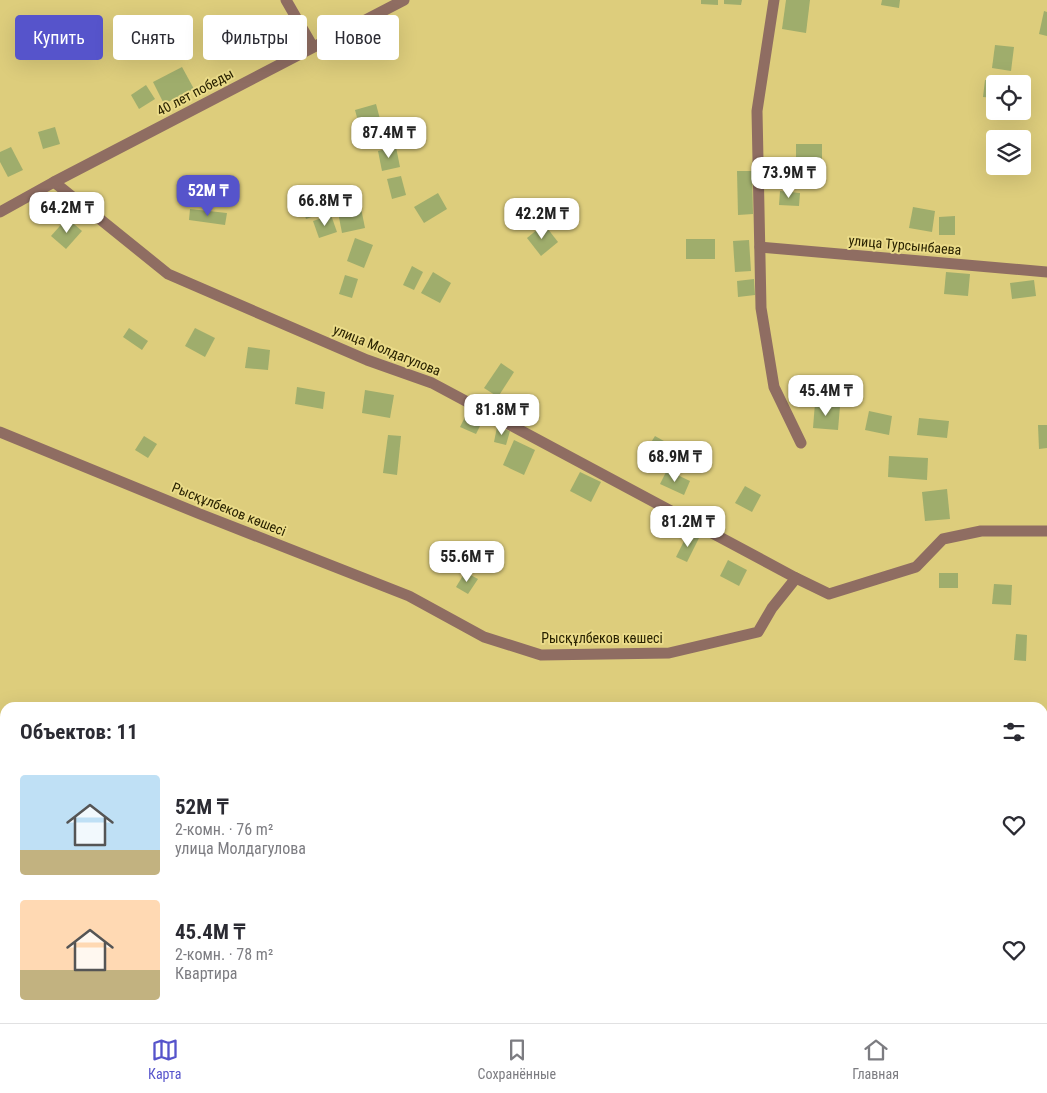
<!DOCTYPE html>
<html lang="ru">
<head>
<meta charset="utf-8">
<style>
  body { margin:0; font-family:"Roboto Condensed",sans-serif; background:#f2f2f3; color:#2b2b33; height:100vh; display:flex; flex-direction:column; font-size:19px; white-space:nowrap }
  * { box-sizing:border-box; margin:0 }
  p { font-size:16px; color:#7c7c81 }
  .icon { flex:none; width:28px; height:28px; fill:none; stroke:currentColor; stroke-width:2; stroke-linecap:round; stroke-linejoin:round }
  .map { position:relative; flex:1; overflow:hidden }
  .details { position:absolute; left:0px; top:702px; width:1048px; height:321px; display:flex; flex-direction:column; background:#fff; border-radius:15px 15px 0 0; box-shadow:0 5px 20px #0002 }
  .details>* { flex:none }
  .top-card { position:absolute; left:15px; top:15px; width:500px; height:45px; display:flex; gap:10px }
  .fabs { position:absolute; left:986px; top:75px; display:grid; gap:10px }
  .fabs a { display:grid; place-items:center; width:45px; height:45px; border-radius:5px; background:#fff; box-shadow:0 5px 20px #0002; font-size:25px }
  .price { position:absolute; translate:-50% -42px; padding:0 11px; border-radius:10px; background:#fff; color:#222; font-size:16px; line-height:32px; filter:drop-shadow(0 1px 2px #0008) }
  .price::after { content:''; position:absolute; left:50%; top:30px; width:15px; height:11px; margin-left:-8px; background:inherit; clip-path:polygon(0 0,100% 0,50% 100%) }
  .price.selected { background:#5654cb; color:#fff }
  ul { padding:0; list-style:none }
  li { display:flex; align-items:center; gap:15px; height:125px; padding:0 20px }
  li span { display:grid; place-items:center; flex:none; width:140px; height:100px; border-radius:5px; color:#555 }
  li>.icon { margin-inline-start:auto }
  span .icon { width:60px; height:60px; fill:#fffc; stroke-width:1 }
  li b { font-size:21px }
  h2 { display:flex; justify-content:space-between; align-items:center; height:60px; padding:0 20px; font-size:21px }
  .tag { padding:0 18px; border-radius:5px; background:#fff; box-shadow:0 5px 20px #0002; font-size:18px; line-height:45px }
  .tag.selected { background:#5654cb; color:#fff }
  .menu { display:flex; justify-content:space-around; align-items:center; height:70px; border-top:1px solid #e1e1e2; background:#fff; font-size:14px; color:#7c7c81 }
  .menu a { display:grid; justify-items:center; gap:2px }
  .menu .selected { color:#5654cb }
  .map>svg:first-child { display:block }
  .water { fill:#60a580 }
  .building { fill:#9fad6c }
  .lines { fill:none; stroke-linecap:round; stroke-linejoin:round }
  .minor { stroke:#8f6d62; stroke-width:11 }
  .labels { text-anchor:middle; stroke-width:4; stroke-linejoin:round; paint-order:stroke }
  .street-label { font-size:14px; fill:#292201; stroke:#eadb89 }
</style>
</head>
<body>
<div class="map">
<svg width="1047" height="1023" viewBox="0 0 1047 1023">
  <rect width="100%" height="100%" fill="#ddcd7c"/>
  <path class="water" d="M154,1019l74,3 41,-3h145l5,4h-347z"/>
  <g class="building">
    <path d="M701,0h17v5l-17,-1z"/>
    <path d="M724,0h18l-1,5 -17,-1z"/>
    <path d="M786,0h24l-4,33 -24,-4z"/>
    <path d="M882,0h18l-1,8 -18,-3z"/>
    <path d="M1044,11l3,1v24l-8,-2z"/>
    <path d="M995,45l19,2 -3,24 -19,-3z"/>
    <path d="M182,67l12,22 -30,15 -11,-22z"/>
    <path d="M985,80l24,2 -1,2h-13v14l-12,-1z"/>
    <path d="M146,85l9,14 -16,10 -8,-14z"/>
    <path d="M376,104l4,15 -21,6 -4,-15z"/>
    <path d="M55,127l5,17 -17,5 -5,-17z"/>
    <path d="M796,144h26v15l-26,1z"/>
    <path d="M11,147l12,23 -15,7 -8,-15v-10z"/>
    <path d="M396,147l4,20 -18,4 -4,-20z"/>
    <path d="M737,171h15l1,43 -15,1z"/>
    <path d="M401,176l5,19 -14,4 -5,-20z"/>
    <path d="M780,191l20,2 -1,13 -20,-1z"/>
    <path d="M323,192l6,19 -23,8 -6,-19z"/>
    <path d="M438,193l9,16 -23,14 -10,-16z"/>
    <path d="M360,203l5,25 -23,5 -5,-26z"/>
    <path d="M913,207l22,4 -3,21 -23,-4z"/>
    <path d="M190,209l37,4 -2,12 -36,-5z"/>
    <path d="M331,215l6,17 -18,6 -6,-17z"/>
    <path d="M955,216v19h-16v-18z"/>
    <path d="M67,218l15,13 -16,18 -15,-13z"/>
    <path d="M544,224l14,18 -17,14 -14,-18z"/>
    <path d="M355,238l18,7 -9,23 -17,-7z"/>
    <rect x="686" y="239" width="29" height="20"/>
    <path d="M749,240l2,31 -16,1 -2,-31z"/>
    <path d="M412,266l11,6 -9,18 -11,-5z"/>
    <path d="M433,272l18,11 -11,20 -19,-10z"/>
    <path d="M946,272l24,2 -2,22 -24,-2z"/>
    <path d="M345,275l13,4 -6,19 -13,-4z"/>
    <path d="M754,279l1,16 -17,2 -1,-16z"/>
    <path d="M1034,280l2,16 -24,3 -2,-16z"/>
    <path d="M129,328l19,13 -6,9 -19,-13z"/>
    <path d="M195,328l20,10 -10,19 -20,-11z"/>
    <path d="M248,347l22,3 -2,20 -23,-2z"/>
    <path d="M501,363l13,9 -16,25 -14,-9z"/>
    <path d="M297,387l28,5 -2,17 -28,-5z"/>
    <path d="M365,390l29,5 -4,23 -28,-5z"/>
    <path d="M815,403l25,3 -2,24 -25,-2z"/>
    <path d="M869,411l23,5 -3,19 -24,-5z"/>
    <path d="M466,415l16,7 -6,12 -16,-7z"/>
    <path d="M919,418l30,3 -2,17 -30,-3z"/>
    <path d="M1038,425h9v23l-8,1z"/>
    <path d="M497,427l13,4 -4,14 -12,-3z"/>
    <path d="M388,435l13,1 -4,39 -14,-2z"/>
    <path d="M144,436l13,8 -9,14 -13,-8z"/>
    <path d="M655,436l16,9 -11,20 -17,-10z"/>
    <path d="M514,440l21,10 -11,25 -21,-10z"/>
    <path d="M889,456l39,2 -1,22 -39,-3z"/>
    <path d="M667,470l23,11 -6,14 -24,-11z"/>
    <path d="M580,472l21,10 -10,20 -21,-11z"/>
    <path d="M745,486l16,9 -9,17 -17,-9z"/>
    <path d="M947,489l3,30 -25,2 -3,-29z"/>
    <path d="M688,533l11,5 -12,24 -11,-5z"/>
    <path d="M728,560l19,10 -8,16 -19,-10z"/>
    <path d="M465,572l13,7 -10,15 -12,-7z"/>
    <rect x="939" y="573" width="19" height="15"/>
    <path d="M994,584l18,1 -1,20 -19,-1z"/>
    <path d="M1016,634l11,1 -1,26 -12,-1z"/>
  </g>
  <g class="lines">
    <g class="minor">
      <path d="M286,0l27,47"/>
      <path d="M774,0l-17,111 4,197 13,79 27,56"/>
      <path d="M54,182l114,92 199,86 65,23 364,195"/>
      <path d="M0,212l54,-30 350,-182"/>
      <path d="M760,247l287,25"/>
      <path d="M0,432l200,82 209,82 75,41 57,18 128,-2 89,-21 14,-24 24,-30 33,16 87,-27 27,-28 38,-8h66"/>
    </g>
  </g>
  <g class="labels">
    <g class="street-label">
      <text transform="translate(195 92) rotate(-28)" y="5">40 лет победы</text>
      <text transform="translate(905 245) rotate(5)" y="5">улица Турсынбаева</text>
      <text transform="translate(387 350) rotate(22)" y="5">улица Молдагулова</text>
      <text transform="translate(229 509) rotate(22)" y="5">Рысқұлбеков көшесі</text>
      <text x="602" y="643">Рысқұлбеков көшесі</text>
    </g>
  </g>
</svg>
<div class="fabs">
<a><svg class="icon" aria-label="locate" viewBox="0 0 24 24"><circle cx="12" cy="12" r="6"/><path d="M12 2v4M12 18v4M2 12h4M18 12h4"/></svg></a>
<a><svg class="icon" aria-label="layers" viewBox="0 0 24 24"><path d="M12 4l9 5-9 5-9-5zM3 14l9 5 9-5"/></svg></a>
</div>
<b class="price" style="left:389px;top:159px">87.4M ₸</b>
<b class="price" style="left:789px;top:199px">73.9M ₸</b>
<b class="price selected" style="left:208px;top:217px">52M ₸</b>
<b class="price" style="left:325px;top:227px">66.8M ₸</b>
<b class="price" style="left:67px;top:234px">64.2M ₸</b>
<b class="price" style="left:542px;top:240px">42.2M ₸</b>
<b class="price" style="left:826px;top:417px">45.4M ₸</b>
<b class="price" style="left:502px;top:436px">81.8M ₸</b>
<b class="price" style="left:675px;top:483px">68.9M ₸</b>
<b class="price" style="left:688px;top:548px">81.2M ₸</b>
<b class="price" style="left:467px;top:583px">55.6M ₸</b>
<div class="top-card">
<a class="tag selected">Купить</a>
<a class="tag">Снять</a>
<a class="tag">Фильтры</a>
<a class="tag">Новое</a>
</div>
<section class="details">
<h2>Объектов: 11<svg class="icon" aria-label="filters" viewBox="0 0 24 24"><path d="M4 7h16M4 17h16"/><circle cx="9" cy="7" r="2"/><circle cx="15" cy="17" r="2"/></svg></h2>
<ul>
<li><span style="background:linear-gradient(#bfe0f5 75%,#c2b280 0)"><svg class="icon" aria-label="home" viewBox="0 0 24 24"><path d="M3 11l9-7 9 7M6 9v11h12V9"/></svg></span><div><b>52M ₸</b><p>2-комн. · 76 m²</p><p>улица Молдагулова</p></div><svg class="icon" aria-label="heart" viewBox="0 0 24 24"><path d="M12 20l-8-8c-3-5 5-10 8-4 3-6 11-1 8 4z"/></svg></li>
<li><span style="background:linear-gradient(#ffd9b3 70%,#c2b280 0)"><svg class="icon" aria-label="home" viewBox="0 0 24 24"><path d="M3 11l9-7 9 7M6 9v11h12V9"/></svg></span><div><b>45.4M ₸</b><p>2-комн. · 78 m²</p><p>Квартира</p></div><svg class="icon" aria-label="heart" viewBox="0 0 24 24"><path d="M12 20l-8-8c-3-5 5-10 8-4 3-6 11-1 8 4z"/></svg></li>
</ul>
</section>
</div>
<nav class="menu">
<a class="selected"><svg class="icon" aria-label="map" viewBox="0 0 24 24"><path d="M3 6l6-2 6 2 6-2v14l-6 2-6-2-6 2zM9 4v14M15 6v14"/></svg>Карта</a>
<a><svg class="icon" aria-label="saved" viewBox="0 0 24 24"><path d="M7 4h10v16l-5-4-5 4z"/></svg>Сохранённые</a>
<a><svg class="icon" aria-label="home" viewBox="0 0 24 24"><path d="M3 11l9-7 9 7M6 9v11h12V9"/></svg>Главная</a>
</nav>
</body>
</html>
